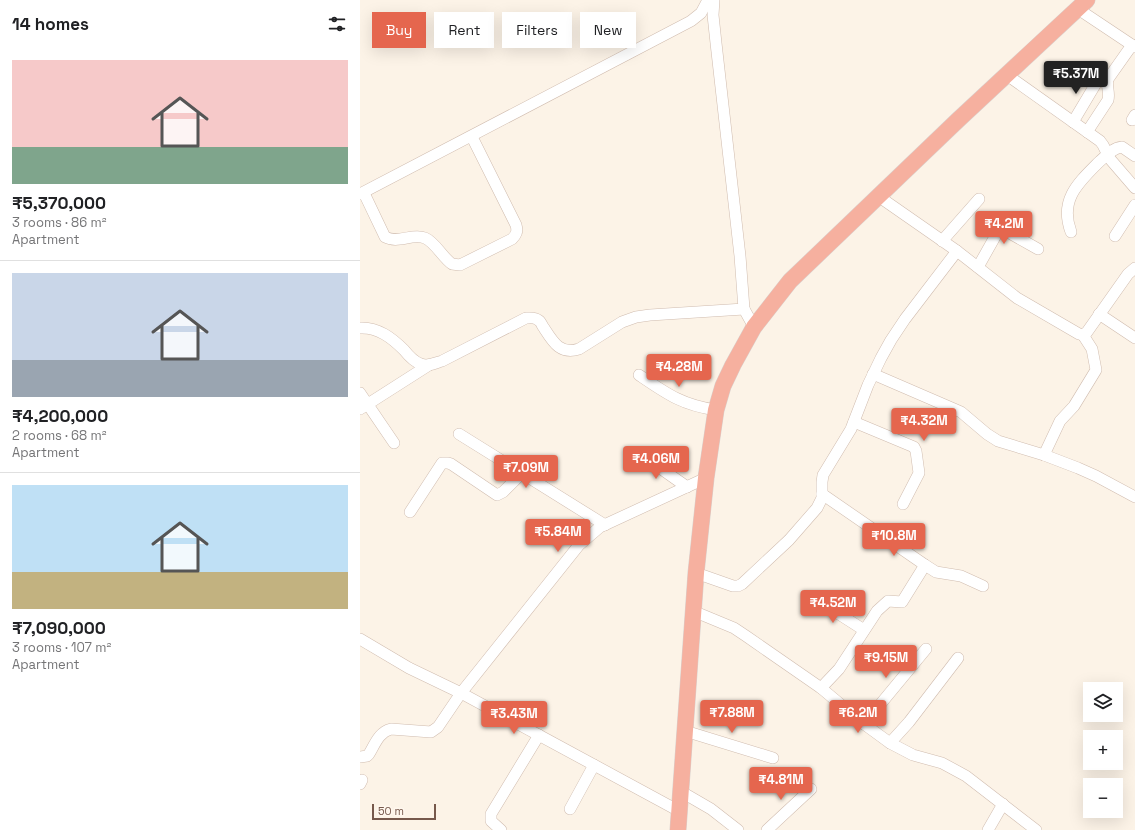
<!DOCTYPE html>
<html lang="en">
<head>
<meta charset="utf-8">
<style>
  body { margin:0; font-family:"Space Grotesk",sans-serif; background:#f6f6f6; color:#202124; height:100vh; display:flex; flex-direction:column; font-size:15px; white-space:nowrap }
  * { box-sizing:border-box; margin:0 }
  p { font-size:13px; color:#757577 }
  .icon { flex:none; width:22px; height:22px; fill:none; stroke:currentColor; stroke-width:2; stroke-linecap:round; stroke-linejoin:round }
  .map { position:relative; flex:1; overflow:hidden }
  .drawer { display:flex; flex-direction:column; background:#fff; width:360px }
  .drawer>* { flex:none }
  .top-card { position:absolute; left:12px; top:12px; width:380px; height:36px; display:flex; gap:8px }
  .buttons { position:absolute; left:723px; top:682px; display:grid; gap:8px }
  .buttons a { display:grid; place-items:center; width:40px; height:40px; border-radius:0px; background:#fff; box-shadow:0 4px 16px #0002; font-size:20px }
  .scale { position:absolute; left:12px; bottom:10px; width:64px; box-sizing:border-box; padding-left:4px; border:2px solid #76584b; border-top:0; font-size:11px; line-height:14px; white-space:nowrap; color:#76584b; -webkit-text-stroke:3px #fff7ee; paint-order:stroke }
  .price { position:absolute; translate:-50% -34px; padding:0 9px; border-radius:4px; background:#e5664e; color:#fff; font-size:13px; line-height:26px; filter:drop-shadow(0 1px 2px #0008) }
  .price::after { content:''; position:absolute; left:50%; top:24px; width:12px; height:9px; margin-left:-6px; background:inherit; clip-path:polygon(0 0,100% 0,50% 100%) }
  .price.active { background:#222; color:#fff }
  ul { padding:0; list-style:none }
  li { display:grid; align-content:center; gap:8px; height:212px; padding:0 12px }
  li+li { border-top:1px solid #e0e0e0 }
  li span { display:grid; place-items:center; height:124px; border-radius:0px; color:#555 }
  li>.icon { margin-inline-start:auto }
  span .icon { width:72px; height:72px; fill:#fffc; stroke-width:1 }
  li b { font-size:17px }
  h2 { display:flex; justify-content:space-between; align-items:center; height:48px; padding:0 12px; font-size:17px }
  .pill { padding:0 14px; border-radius:0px; background:#fff; box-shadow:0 4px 16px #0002; font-size:14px; line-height:36px }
  .pill.active { background:#e5664e; color:#fff }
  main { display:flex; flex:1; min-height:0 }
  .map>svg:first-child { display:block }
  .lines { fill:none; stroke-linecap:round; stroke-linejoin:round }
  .minor-casing { stroke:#d0bcaf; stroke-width:12 }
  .highway-casing { stroke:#d9d0cd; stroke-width:17 }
  .minor { stroke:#fff; stroke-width:11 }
  .highway { stroke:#f6b09f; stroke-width:16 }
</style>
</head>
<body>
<main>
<section class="drawer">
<h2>14 homes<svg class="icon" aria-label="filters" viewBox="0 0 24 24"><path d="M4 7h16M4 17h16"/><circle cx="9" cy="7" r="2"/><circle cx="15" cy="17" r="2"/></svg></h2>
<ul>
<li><span style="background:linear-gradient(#f6c9c9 70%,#7fa58c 0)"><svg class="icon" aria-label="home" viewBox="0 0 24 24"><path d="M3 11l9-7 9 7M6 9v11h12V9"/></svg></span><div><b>₹5,370,000</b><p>3 rooms · 86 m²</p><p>Apartment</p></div></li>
<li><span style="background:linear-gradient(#c9d6e8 70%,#9aa5b1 0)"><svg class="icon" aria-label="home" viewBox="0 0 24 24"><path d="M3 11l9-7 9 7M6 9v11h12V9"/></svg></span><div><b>₹4,200,000</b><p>2 rooms · 68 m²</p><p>Apartment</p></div></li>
<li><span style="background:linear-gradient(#bfe0f5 70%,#c2b280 0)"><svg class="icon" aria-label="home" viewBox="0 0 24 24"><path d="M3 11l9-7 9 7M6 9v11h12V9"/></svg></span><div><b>₹7,090,000</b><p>3 rooms · 107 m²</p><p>Apartment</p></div></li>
</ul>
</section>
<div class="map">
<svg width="775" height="830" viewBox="0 0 775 830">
  <rect width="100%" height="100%" fill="#fcf3e7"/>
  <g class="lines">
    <g class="minor-casing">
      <g id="minor">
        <path d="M354,0l-1,15 3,28 24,213 4,53"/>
        <path d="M718,9l57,38"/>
        <path d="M647,75l93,66 3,4 7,14 25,29"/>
        <path d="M772,120l3,-5"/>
        <path d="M713,122l25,-42"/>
        <path d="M727,132l21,-32c2,-7 -2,-14 0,-21l24,-34"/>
        <path d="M4,193l21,44c13,7 27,-4 40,1 10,4 18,20 27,26l8,1 52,-26c4,-4 6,-7 4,-14l-44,-88"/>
        <path d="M0,194l331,-173 10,-8 7,-13"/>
        <path d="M518,196l79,55 60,47 62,36 4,1 4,-3 41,-58 7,-6"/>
        <path d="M711,232c-12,-32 7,-49 28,-70 7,-6 13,-14 23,-15l13,9"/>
        <path d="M755,236l20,-31"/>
        <path d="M582,241l37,-42"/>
        <path d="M618,267l18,-32c3,-4 5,-5 10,-4l32,18"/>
        <path d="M739,314l36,24"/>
        <path d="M0,328c18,-1 32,10 44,22 4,5 10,12 17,14 7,3 14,-1 21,-3l84,-43c4,0 9,-1 12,2 3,1 4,6 6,8 9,14 16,27 35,21l43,-27 14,-5 14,-2 94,-6 10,18"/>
        <path d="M513,374l88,38 26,22 11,7 46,14 34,13 18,8 39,21"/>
        <path d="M279,375c28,19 43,30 77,35"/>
        <path d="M0,393l34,50"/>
        <path d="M0,409l69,-44"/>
        <path d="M494,422l60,25 2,4 3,22 -16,31"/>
        <path d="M99,434l146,91"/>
        <path d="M279,453l48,34"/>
        <path d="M684,455l16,-34 14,-15 22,-36 -4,-21 -9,-14"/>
        <path d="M462,494l103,71 11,7 25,4 22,10"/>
        <path d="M50,512l32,-49h6l3,1 46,31 6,-3 19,-19"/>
        <path d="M336,573l37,13h5l4,-2 47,-44 28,-32 5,-10v-16l1,-7 28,-46 17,-44 13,-27 10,-18 14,-21 52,-68"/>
        <path d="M454,598l50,32"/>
        <path d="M333,611l41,17 12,8 75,52 43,36 26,19 23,12 29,8 24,13 70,54"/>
        <path d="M0,639l49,29 52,25 218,118"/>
        <path d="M461,688l18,-19 38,-58 11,-10 14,1 23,-37"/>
        <path d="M504,724l62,-75"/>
        <path d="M325,731l88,27"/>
        <path d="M530,743l19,-21 49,-64"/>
        <path d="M0,757l7,-1 2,-2c6,-10 10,-22 22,-25l40,3 7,-5 23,-34 118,-148 21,-18 106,-49"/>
        <path d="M0,784l2,-4"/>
        <path d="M320,791l31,18 27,21"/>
        <path d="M210,809l24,-44"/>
        <path d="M141,830l-10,-9v-7l48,-79"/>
        <path d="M407,830l44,-41"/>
        <path d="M628,830l15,-26"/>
      </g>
    </g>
    <g class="highway-casing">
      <path id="highway" d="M318,830l18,-257 10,-95 10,-68 7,-24 10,-21 21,-38 36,-46 168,-161 129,-120"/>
    </g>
    <use href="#minor" class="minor"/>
    <use href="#highway" class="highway"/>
  </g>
</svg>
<div class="buttons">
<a><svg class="icon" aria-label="layers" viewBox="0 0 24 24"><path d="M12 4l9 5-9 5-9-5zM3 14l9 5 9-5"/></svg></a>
<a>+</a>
<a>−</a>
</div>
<div class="scale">50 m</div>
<b class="price active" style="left:716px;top:95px">₹5.37M</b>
<b class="price" style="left:644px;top:245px">₹4.2M</b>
<b class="price" style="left:319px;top:388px">₹4.28M</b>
<b class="price" style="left:564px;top:442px">₹4.32M</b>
<b class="price" style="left:296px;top:480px">₹4.06M</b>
<b class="price" style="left:166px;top:489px">₹7.09M</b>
<b class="price" style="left:198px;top:553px">₹5.84M</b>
<b class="price" style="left:534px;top:557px">₹10.8M</b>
<b class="price" style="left:473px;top:624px">₹4.52M</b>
<b class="price" style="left:526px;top:679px">₹9.15M</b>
<b class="price" style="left:372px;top:734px">₹7.88M</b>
<b class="price" style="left:498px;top:734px">₹6.2M</b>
<b class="price" style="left:154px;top:735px">₹3.43M</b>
<b class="price" style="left:421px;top:801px">₹4.81M</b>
<div class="top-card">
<a class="pill active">Buy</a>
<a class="pill">Rent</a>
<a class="pill">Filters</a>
<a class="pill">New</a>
</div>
</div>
</main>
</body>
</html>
